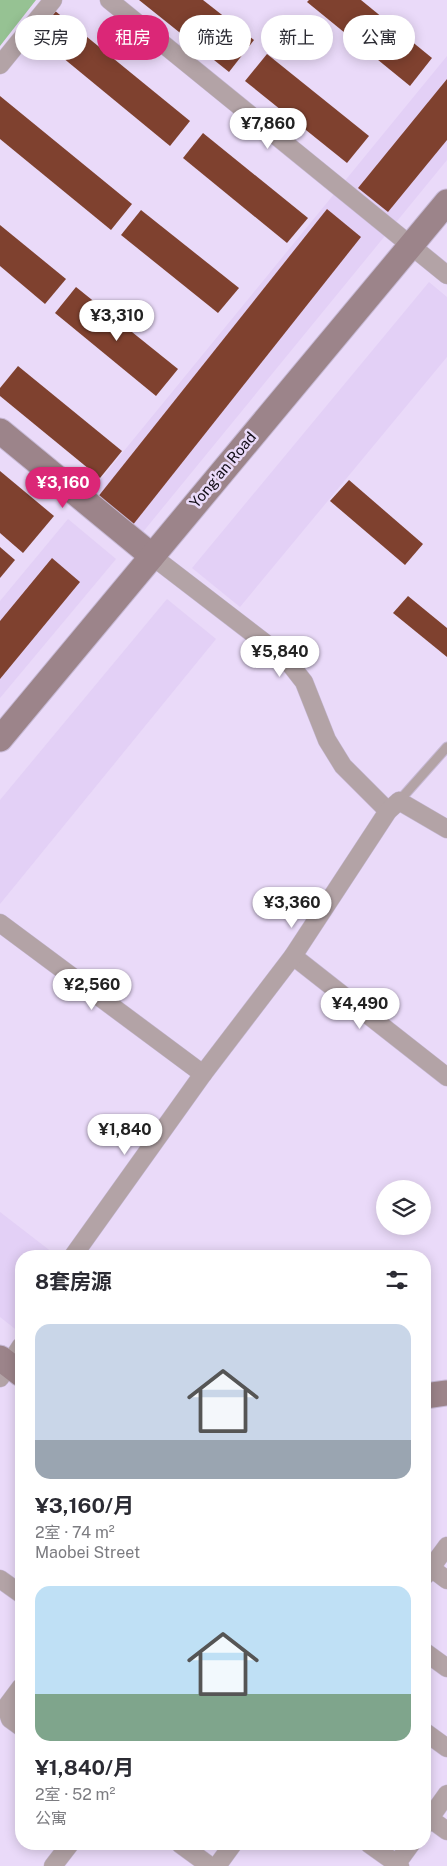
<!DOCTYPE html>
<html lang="zh">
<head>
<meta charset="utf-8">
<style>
  body { margin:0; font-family:"Public Sans","Noto Sans SC",sans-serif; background:#f7f7f7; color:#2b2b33; height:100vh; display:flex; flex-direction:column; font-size:19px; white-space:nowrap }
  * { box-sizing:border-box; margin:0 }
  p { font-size:16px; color:#7c7c81 }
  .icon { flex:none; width:28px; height:28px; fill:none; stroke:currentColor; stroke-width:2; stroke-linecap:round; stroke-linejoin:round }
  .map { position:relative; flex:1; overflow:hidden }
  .sheet { position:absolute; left:15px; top:1250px; width:416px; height:600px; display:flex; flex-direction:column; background:#fff; border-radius:20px; box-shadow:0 2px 12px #0003 }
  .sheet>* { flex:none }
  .top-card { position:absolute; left:15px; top:15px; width:418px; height:45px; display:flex; gap:10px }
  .controls { position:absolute; left:376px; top:1180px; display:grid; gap:10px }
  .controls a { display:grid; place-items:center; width:55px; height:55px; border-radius:50%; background:#fff; box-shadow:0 2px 12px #0003; font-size:25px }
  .price { position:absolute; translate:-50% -42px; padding:0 11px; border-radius:18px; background:#fff; color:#222; font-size:16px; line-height:32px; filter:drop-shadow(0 1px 2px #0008) }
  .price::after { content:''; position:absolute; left:50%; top:30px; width:15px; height:11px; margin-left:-8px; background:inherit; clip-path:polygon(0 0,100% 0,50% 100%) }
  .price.on { background:#db2777; color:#fff }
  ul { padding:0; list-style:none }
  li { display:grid; align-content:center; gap:10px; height:265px; padding:0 20px }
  li span { display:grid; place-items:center; height:155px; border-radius:15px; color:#555 }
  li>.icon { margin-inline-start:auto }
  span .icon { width:90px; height:90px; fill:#fffc; stroke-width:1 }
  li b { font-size:21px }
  h2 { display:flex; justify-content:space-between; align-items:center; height:60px; padding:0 20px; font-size:21px }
  .pill { padding:0 18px; border-radius:22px; background:#fff; box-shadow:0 2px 12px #0003; font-size:18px; line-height:45px }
  .pill.on { background:#db2777; color:#fff }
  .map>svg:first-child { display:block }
  .built { fill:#e3d0f6 }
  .green { fill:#96c293 }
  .building { fill:#7f412f }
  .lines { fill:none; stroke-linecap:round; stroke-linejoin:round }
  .lane-casing { stroke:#c7b9d5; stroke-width:11 }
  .street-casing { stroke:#c7b9d5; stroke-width:19 }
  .secondary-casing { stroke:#c7b9d5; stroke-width:27 }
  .lane { stroke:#b3a3a6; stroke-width:9 }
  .street { stroke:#b3a3a6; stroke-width:18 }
  .secondary { stroke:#9c848a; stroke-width:25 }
  .labels { text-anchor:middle; stroke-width:5; stroke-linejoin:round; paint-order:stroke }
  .street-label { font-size:15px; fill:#110c16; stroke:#eadaf9 }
</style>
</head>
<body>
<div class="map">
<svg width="447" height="1866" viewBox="0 0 447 1866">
  <rect width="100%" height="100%" fill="#eadaf9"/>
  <g class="built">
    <path d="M447,56v104l-309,378 -51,-42z"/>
    <path d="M429,282l18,15v60l-207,250 -48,-39z"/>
    <path d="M68,519l48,40 -116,139v-97z"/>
    <path d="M167,599l49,40 -216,265v-104z"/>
    <path d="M0,1212l57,44h-36v72l-2,4 -19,-15z"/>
  </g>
  <path class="green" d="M0,0h36l-36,46z"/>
  <g class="building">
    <path d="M139,0h64l51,40 -25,32z"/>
    <path d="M309,0h52l71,58 -22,28 -103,-84z"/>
    <path d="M54,10l136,111 -20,25 -136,-112z"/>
    <path d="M267,54l102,82 -22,27 -102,-82z"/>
    <path d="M447,79v61l-59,72 -30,-24z"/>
    <path d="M0,96l132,108 -21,26 -111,-91z"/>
    <path d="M203,133l105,85 -21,25 -104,-85z"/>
    <path d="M327,209l34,28 -229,289 -35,-28z"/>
    <path d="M141,210l98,78 -21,25 -97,-78z"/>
    <path d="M0,225l66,54 -21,25 -45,-38z"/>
    <path d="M76,287l102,82 -22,27 -101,-83z"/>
    <path d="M18,366l104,85 -22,27 -100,-82v-8z"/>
    <path d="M0,471l54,45 -31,37 -23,-20z"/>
    <path d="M349,480l74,64 -18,21 -75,-64z"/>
    <path d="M0,547l15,13 -15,18z"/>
    <path d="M52,558l28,24 -80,97v-58z"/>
    <path d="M408,596l39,32v29l-54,-44z"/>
  </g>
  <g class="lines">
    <g class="lane-casing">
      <path id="lane" d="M399,801l48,-54"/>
    </g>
    <g class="street-casing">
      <g id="street">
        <path d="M109,0l338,275"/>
        <path d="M0,65l53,-65"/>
        <path d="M152,556l134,103 18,23 23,58 16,26 45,45"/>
        <path d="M0,923l203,151"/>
        <path d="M293,956l154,121"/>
        <path d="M73,1256l130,-182 90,-118 95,-145 11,-10 48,28"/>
        <path d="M0,1378l21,-32"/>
        <path d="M431,1568l16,12"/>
        <path d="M425,1576l22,-30"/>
        <path d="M0,1579l21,15"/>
        <path d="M425,1652l22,16"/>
        <path d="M21,1687l-15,20 4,12 11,8"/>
        <path d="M425,1732l22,16"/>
        <path d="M425,1815l22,16"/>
        <path d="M425,1825l22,-31"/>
        <path d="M180,1844l30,22"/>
        <path d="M369,1844l31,22"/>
        <path d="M53,1866l17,-22"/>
        <path d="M217,1866l16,-22"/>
        <path d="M395,1866l16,-22"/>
      </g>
    </g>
    <g class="secondary-casing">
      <g id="secondary">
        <path d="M0,431l152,125"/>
        <path d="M0,739l447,-537"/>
        <path d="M0,1358l21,16"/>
        <path d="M425,1396l22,-3"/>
      </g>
    </g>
    <use href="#lane" class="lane"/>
    <use href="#street" class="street"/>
    <use href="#secondary" class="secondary"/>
  </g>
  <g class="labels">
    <g class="street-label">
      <text transform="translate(223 470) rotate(-50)" y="5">Yong'an Road</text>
    </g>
  </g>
</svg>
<div class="controls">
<a><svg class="icon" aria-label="layers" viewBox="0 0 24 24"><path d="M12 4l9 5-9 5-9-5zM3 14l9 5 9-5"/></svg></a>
</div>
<b class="price" style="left:268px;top:150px">¥7,860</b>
<b class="price" style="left:117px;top:342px">¥3,310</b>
<b class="price on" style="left:63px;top:509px">¥3,160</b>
<b class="price" style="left:280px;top:678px">¥5,840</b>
<b class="price" style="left:292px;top:929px">¥3,360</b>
<b class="price" style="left:92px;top:1011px">¥2,560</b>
<b class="price" style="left:360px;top:1030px">¥4,490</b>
<b class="price" style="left:125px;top:1156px">¥1,840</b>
<div class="top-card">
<a class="pill">买房</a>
<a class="pill on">租房</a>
<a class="pill">筛选</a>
<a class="pill">新上</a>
<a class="pill">公寓</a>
</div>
<section class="sheet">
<h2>8套房源<svg class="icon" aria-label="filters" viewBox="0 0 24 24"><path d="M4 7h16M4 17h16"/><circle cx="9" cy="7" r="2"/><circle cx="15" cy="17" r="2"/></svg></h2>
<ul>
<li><span style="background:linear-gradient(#c9d6e8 75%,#9aa5b1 0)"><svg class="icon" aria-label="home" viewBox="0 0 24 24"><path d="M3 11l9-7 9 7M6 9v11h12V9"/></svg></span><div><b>¥3,160/月</b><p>2室 · 74 m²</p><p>Maobei Street</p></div></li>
<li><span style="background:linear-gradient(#bfe0f5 70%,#7fa58c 0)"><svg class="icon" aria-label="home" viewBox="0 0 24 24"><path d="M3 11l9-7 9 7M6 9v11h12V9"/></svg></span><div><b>¥1,840/月</b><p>2室 · 52 m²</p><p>公寓</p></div></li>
</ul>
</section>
</div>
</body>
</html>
